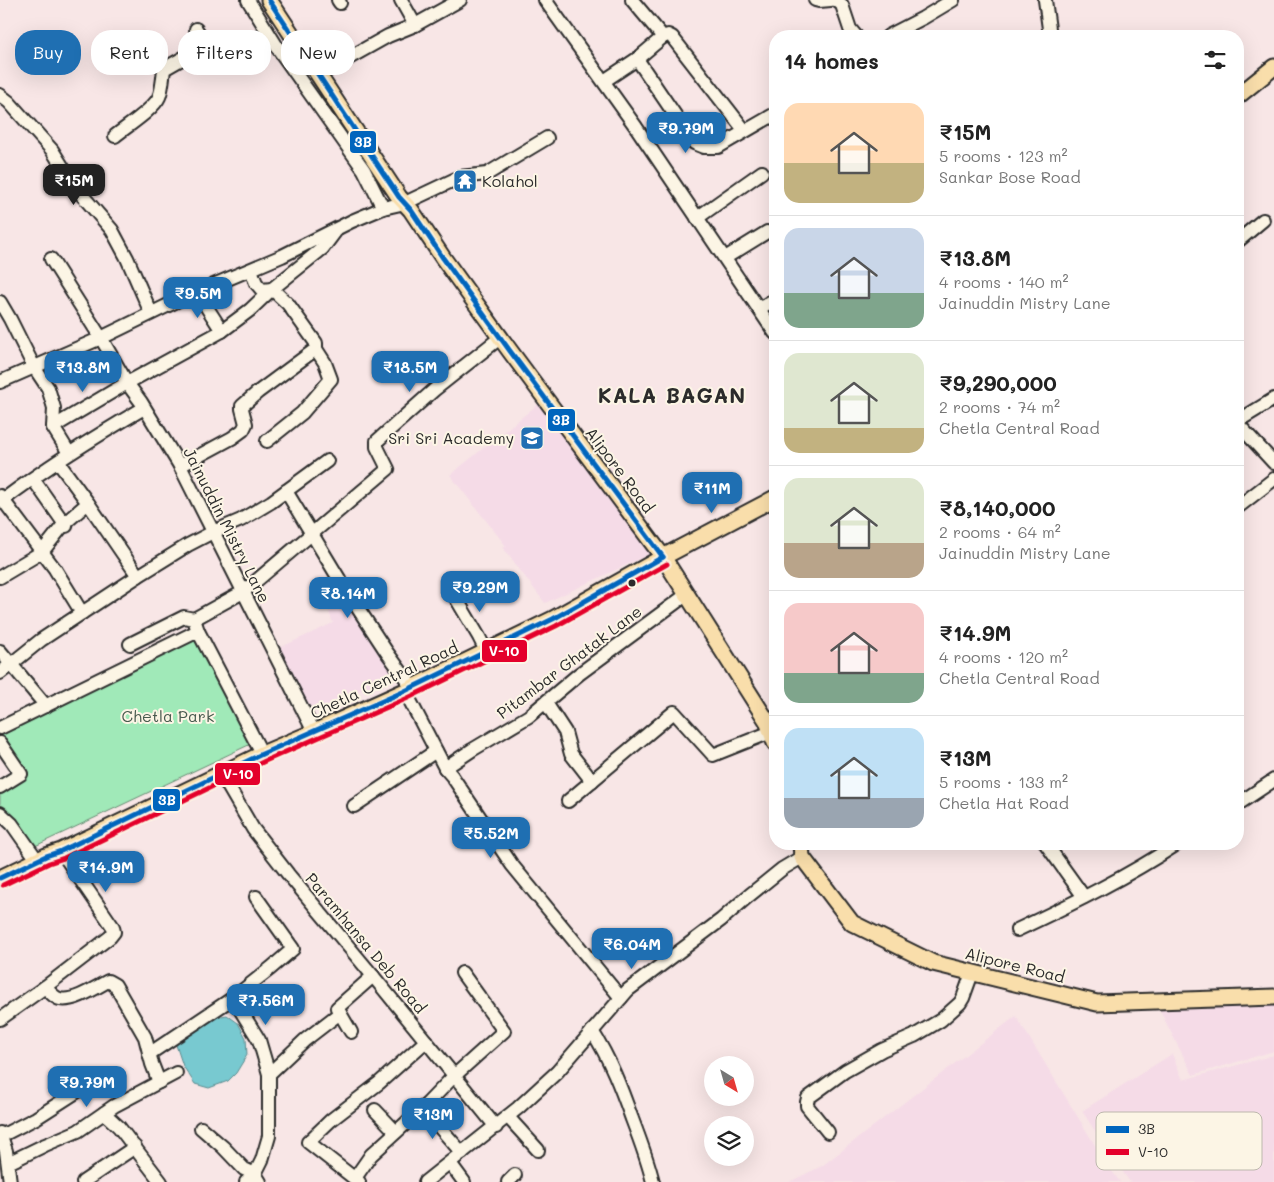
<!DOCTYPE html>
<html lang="en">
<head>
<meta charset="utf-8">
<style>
  body { margin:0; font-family:Mali,sans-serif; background:#f6f6f6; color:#222; height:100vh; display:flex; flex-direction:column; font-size:19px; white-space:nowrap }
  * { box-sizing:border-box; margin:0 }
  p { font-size:16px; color:#767676 }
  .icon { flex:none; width:28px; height:28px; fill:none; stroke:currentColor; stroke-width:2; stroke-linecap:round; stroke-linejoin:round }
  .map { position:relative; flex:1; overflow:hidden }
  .details { position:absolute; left:769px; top:30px; width:475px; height:820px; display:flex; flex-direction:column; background:#fff; border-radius:20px; box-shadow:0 5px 20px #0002 }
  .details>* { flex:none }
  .hud { position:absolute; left:15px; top:30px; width:475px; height:45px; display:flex; gap:10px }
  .needle { width:32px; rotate:143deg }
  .tools { position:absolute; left:704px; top:1056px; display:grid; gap:10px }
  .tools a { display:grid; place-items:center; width:50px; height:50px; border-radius:50%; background:#fff; box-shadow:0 5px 20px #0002; font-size:25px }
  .price { position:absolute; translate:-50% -42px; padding:0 11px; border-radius:10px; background:#1f6fb2; color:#fff; font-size:16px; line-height:32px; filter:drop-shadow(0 1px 2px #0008) }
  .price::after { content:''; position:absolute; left:50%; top:30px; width:15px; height:11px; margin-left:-8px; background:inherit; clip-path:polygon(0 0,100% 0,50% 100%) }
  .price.selected { background:#222; color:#fff }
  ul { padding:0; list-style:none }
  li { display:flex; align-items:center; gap:15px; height:125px; padding:0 15px }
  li+li { border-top:1px solid #e0e0e0 }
  li span { display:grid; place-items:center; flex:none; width:140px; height:100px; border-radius:15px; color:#555 }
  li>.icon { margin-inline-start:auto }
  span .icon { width:60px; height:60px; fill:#fffc; stroke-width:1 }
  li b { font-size:21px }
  h2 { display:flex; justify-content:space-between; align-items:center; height:60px; padding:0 15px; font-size:21px }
  .pill { padding:0 18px; border-radius:20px; background:#fff; box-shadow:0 5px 20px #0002; font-size:18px; line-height:45px }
  .pill.selected { background:#1f6fb2; color:#fff }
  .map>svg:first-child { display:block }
  .built { fill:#f5dbe7 }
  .green { fill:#a0e9b8; stroke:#668a72 }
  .water { fill:#78c9d0; stroke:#598a8e }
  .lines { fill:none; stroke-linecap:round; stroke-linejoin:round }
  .minor-casing { stroke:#2b2b2b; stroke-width:16 }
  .major-casing { stroke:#2b2b2b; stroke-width:19 }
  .minor { stroke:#fcf5e5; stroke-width:12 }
  .major { stroke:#f9deab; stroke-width:15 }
  .bus-1-casing { stroke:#fcf5e5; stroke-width:9 }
  .bus-2-casing { stroke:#fcf5e5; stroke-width:9 }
  .bus-1 { stroke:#0065bd; stroke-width:5 }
  .bus-2 { stroke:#e4002b; stroke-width:5 }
  .bus-dot { fill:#2b2b2b; stroke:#fcf5e5; stroke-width:2 }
  .labels { text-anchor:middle; stroke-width:4; stroke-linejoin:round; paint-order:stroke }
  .poi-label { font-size:16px; fill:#2b2b2b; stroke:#fcf5e5; text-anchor:start }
  .street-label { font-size:16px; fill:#2b2b2b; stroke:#fcf5e5 }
  .park-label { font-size:16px; fill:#485a4e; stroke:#fcf5e5 }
  .district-label { font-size:21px; font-weight:bold; letter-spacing:1px; fill:#2b2b2b; stroke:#fcf5e5 }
  .key { fill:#fcf5e5; stroke:#bdb8ad; stroke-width:1 }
  .key-label { font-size:14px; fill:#2b2b2b }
  .line-badge { stroke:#fcf5e5; stroke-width:2 }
  .badge-label { font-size:14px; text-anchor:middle; font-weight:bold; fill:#fff }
</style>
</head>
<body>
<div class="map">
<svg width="1274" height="1182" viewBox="0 0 1274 1182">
  <rect width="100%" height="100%" fill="#f8e6e6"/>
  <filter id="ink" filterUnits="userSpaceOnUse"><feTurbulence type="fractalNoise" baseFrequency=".02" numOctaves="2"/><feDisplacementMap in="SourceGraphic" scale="10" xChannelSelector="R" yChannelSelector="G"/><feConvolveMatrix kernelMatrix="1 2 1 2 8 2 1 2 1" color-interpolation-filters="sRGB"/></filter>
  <g filter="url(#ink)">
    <g class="built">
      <path d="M542,401l112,151 -109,51 -42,-55 3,-2 -56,-71z"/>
      <path d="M339,584l57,90 -87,40 -32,-65 56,-26 -11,-30z"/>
      <path d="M1274,1004v47l-81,24 -35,-68z"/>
      <path d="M1016,1016l90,147 14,19h-331l33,-16z"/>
      <path d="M1172,1054l11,26 91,-25v127h-144l-21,-30 -27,-41z"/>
    </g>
    <path class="green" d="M196,635l59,107 -222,105 -33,-40v-14l28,-19 -28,-36v-5z"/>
    <path class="water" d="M227,1015l11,8 8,15 1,17 -11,18 -8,8 -19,7 -14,-4 -12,-18 -7,-21 9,-13 20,-13z"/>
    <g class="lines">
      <g class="minor-casing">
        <g id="minor">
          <path d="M248,0l31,50 85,120 19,38"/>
          <path d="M338,0l2,3"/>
          <path d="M401,0l14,25"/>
          <path d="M545,0l91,127 139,206"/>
          <path d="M632,0l31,37"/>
          <path d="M815,0l4,1 12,-1"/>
          <path d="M836,0l6,5 8,24 6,7"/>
          <path d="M1045,0l5,36"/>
          <path d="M888,36l35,-18 30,-18"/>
          <path d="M637,59l57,84 10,4h14l57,-33"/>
          <path d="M322,73l66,-37 27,-11 45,-25"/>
          <path d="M604,81l33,-22 26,-22 5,-2 4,2 73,94"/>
          <path d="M0,95l9,7 43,48 23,37 37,43 15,28 24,55"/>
          <path d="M115,136c11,-9 39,-27 44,-39 3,-6 4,-20 5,-28l35,-20 3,-11 -6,-9"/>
          <path d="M697,218l65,-46"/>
          <path d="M1238,241l25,-21"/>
          <path d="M725,258l42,-26"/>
          <path d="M51,259l50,79 26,45 14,19 39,64 134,266"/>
          <path d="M251,270l5,13 6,7 10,-1 16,15 28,39v6l9,14 6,16 -29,34 -35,28"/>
          <path d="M197,292l25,39"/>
          <path d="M0,302l10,17 24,48 14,21 6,20 -1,19 16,26"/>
          <path d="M759,309l16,-10"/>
          <path d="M0,382l101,-44 84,-41 97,-41 70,-35 31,-13 22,-5 55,-26 27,-3 60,-36"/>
          <path d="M1238,421l36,-22"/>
          <path d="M1238,424l36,39"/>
          <path d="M53,427l74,-44 95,-52 28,-21 22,-21 51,-41 12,-16"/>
          <path d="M58,462l30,41 50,73"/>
          <path d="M180,466l52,-28 11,-8 3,-6 -4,-15v-3l16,-14 58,-43"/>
          <path d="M33,479l33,47 -1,-3 23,-20"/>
          <path d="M286,491l58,96 42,64 26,36"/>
          <path d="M0,496l55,73 27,44"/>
          <path d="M3,500c45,-34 93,-64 141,-92"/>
          <path d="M1238,507l36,-28"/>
          <path d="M0,577l42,-25 23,-29"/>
          <path d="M450,588l29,49 7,14"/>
          <path d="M194,619l49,-27 145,-123 -11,-22v-6l57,-51 67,-53"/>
          <path d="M130,644l54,-27 10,2 4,12 64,123"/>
          <path d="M0,651l46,55"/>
          <path d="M0,673l41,-33 97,-64 50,-31 25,-13 28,-12 30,-18 56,-41"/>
          <path d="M405,691l40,77 7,8 60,89 109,133"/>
          <path d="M546,703l19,29 6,22 21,27"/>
          <path d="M0,728l198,-97"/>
          <path d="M0,743l21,31 -21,13"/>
          <path d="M445,768l27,-18 57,-34 50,-42 107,-79"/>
          <path d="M221,774l32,55 35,45 85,102 123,151"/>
          <path d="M568,801l106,-89 39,43 58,-23"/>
          <path d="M1238,804l36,-24"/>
          <path d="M354,806l82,-55"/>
          <path d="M0,813l12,11 26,37"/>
          <path d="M1046,844l38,53"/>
          <path d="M1017,930c55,-26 110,-53 160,-86"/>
          <path d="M45,987c4,4 9,11 15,12 14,3 35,-11 48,-18l7,4 30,52 7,27 7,18"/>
          <path d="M0,1019l45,-32 65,-50 4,-5 -1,-5 -52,-76"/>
          <path d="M592,1031c18,28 29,57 40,88 8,21 16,42 21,63"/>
          <path d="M351,1032l-14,-24 36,-32"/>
          <path d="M149,1054l84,-56"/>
          <path d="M269,1074l36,-34 35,-27"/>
          <path d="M375,1110l21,22"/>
          <path d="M420,1110l15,12 27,31"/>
          <path d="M104,1113l15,14 42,55"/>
          <path d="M508,1117l30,33"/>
          <path d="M201,1128l22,19 21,22 11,5 5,8"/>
          <path d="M828,1132l-21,-26v-4l1,-4 37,-27 37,-21 32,-14 27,-16 19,-17 3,-5 9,-25"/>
          <path d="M0,1133l6,18 4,31"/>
          <path d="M1,1136l35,-18 56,-36"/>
          <path d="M8,1163l37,-18 33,-14 36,-25 62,-33"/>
          <path d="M450,1163l14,19"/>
          <path d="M355,1178l16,-23 56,-51 27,-28 50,-45 -42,-58"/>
          <path d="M83,1182l52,-35"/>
          <path d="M246,1182l9,-8 7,-14 7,-24v-62l-10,-34 -26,-42 38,-30 22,-19 -37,-52"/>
          <path d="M359,1182l-51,-40 23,-22 48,-37 47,-42"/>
          <path d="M425,1182l93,-74 39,-36 71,-82 93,-70 25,-22 36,-29 20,-12"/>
          <path d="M508,1182l7,-7"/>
        </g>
      </g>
      <g class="major-casing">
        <g id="major">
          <path d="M269,0l130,197 12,13 32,48 67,93 153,206 104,164 8,22"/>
          <path d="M1238,96l36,-29"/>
          <path d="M801,844l1,13 50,66 81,40 164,40 177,-6"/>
          <path d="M0,878l46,-22 15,-5 201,-97 52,-22 91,-41 148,-72 110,-62 112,-59"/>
        </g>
      </g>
      <use href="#minor" class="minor"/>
      <use href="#major" class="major"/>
      <g class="bus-1-casing">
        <g id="bus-1">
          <path d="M269,0l130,197 12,13 32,48 67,93 153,206"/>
          <path d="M0,878l46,-22 15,-5 201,-97 143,-63 148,-72 110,-62"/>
        </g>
      </g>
      <g class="bus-2-casing">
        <path id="bus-2" d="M3,885l46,-22 15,-5 201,-97 143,-63 148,-72 111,-62"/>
      </g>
      <use href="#bus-1" class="bus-1"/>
      <use href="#bus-2" class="bus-2"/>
    </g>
  </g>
  <defs>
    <g id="temple-square" transform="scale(1.25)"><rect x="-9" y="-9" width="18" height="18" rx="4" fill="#1f6fb2" stroke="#fcf5e5"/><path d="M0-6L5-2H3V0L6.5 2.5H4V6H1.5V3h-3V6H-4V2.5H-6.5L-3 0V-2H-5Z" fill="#fff"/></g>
    <g id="university-square" transform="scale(1.25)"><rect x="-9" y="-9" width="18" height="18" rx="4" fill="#1f6fb2" stroke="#fcf5e5"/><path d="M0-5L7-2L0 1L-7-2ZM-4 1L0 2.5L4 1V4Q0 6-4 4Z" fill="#fff"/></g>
  </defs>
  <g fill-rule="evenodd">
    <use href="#temple-square" x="465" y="181"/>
    <use href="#university-square" x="532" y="438"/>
  </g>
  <circle class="bus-dot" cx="632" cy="583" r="4.5"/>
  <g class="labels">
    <g class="poi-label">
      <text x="482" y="187">Kolahol</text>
      <text x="514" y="444" text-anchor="end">Sri Sri Academy</text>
    </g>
    <g class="street-label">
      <text transform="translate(620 470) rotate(53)" y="6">Alipore Road</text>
      <text transform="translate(227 525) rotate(63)" y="6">Jainuddin Mistry Lane</text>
      <text transform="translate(569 662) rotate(-37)" y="6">Pitambar Ghatak Lane</text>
      <text transform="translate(384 680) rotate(-25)" y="6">Chetla Central Road</text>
      <text transform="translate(366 943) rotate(50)" y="6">Paramhansa Deb Road</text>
      <text transform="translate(1015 965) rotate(14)" y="6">Alipore Road</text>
    </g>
    <g class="park-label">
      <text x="168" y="722">Chetla Park</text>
    </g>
    <g class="district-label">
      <text x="672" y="403">KALA BAGAN</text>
    </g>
  </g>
  <rect x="1096" y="1112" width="166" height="58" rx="8" class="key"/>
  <rect x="1106" y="1126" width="23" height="7" fill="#0065bd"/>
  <rect x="1106" y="1149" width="23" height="6" fill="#e4002b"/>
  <g class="key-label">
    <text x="1138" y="1134">3B</text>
    <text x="1138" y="1157">V-10</text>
  </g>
  <g class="line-badge">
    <rect x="349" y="130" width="28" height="24" rx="5" fill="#0065bd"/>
    <rect x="547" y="408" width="29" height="24" rx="5" fill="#0065bd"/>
    <rect x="481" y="639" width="47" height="24" rx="5" fill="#e4002b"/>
    <rect x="214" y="762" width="47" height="24" rx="5" fill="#e4002b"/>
    <rect x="152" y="788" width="29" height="24" rx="5" fill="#0065bd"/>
  </g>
  <g class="badge-label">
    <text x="363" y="147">3B</text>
    <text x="561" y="425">3B</text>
    <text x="504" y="656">V-10</text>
    <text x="238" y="779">V-10</text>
    <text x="167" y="805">3B</text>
  </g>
</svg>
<div class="tools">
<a><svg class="needle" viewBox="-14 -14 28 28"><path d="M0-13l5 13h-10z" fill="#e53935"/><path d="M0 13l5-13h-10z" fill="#767676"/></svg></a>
<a><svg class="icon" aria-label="layers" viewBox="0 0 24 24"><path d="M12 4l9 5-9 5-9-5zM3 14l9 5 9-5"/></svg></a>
</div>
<b class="price" style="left:686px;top:154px">₹9.79M</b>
<b class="price selected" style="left:74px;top:206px">₹15M</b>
<b class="price" style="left:198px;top:319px">₹9.5M</b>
<b class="price" style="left:83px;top:393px">₹13.8M</b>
<b class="price" style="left:410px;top:393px">₹18.5M</b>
<b class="price" style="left:712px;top:514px">₹11M</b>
<b class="price" style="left:480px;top:613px">₹9.29M</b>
<b class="price" style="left:348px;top:619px">₹8.14M</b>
<b class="price" style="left:491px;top:859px">₹5.52M</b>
<b class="price" style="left:106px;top:893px">₹14.9M</b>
<b class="price" style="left:632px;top:970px">₹6.04M</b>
<b class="price" style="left:266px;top:1026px">₹7.56M</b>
<b class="price" style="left:87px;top:1108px">₹9.79M</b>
<b class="price" style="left:433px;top:1140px">₹13M</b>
<div class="hud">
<a class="pill selected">Buy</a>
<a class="pill">Rent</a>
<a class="pill">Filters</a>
<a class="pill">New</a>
</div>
<section class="details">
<h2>14 homes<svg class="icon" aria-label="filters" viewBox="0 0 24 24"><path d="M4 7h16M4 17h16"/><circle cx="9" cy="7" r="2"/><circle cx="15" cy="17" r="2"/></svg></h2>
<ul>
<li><span style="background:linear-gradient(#ffd9b3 60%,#c2b280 0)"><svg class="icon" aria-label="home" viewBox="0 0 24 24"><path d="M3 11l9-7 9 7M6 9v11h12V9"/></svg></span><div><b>₹15M</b><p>5 rooms · 123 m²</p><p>Sankar Bose Road</p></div></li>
<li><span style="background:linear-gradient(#c9d6e8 65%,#7fa58c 0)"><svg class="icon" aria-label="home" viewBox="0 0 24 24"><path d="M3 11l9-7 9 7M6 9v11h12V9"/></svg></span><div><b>₹13.8M</b><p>4 rooms · 140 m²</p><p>Jainuddin Mistry Lane</p></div></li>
<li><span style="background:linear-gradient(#dfe7d0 75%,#c2b280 0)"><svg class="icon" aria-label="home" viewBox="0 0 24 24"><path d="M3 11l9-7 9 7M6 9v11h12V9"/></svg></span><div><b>₹9,290,000</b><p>2 rooms · 74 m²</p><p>Chetla Central Road</p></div></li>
<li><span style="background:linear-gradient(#dfe7d0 65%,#b9a48a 0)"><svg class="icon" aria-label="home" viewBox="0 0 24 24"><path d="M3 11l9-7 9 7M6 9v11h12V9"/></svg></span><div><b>₹8,140,000</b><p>2 rooms · 64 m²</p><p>Jainuddin Mistry Lane</p></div></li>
<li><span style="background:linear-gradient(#f6c9c9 70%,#7fa58c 0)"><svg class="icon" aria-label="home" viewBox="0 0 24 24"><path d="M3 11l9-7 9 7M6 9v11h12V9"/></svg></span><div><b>₹14.9M</b><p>4 rooms · 120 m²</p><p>Chetla Central Road</p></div></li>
<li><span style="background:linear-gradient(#bfe0f5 70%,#9aa5b1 0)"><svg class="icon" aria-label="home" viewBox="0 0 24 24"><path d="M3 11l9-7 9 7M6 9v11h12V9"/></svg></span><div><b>₹13M</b><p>5 rooms · 133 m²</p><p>Chetla Hat Road</p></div></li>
</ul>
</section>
</div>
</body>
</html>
